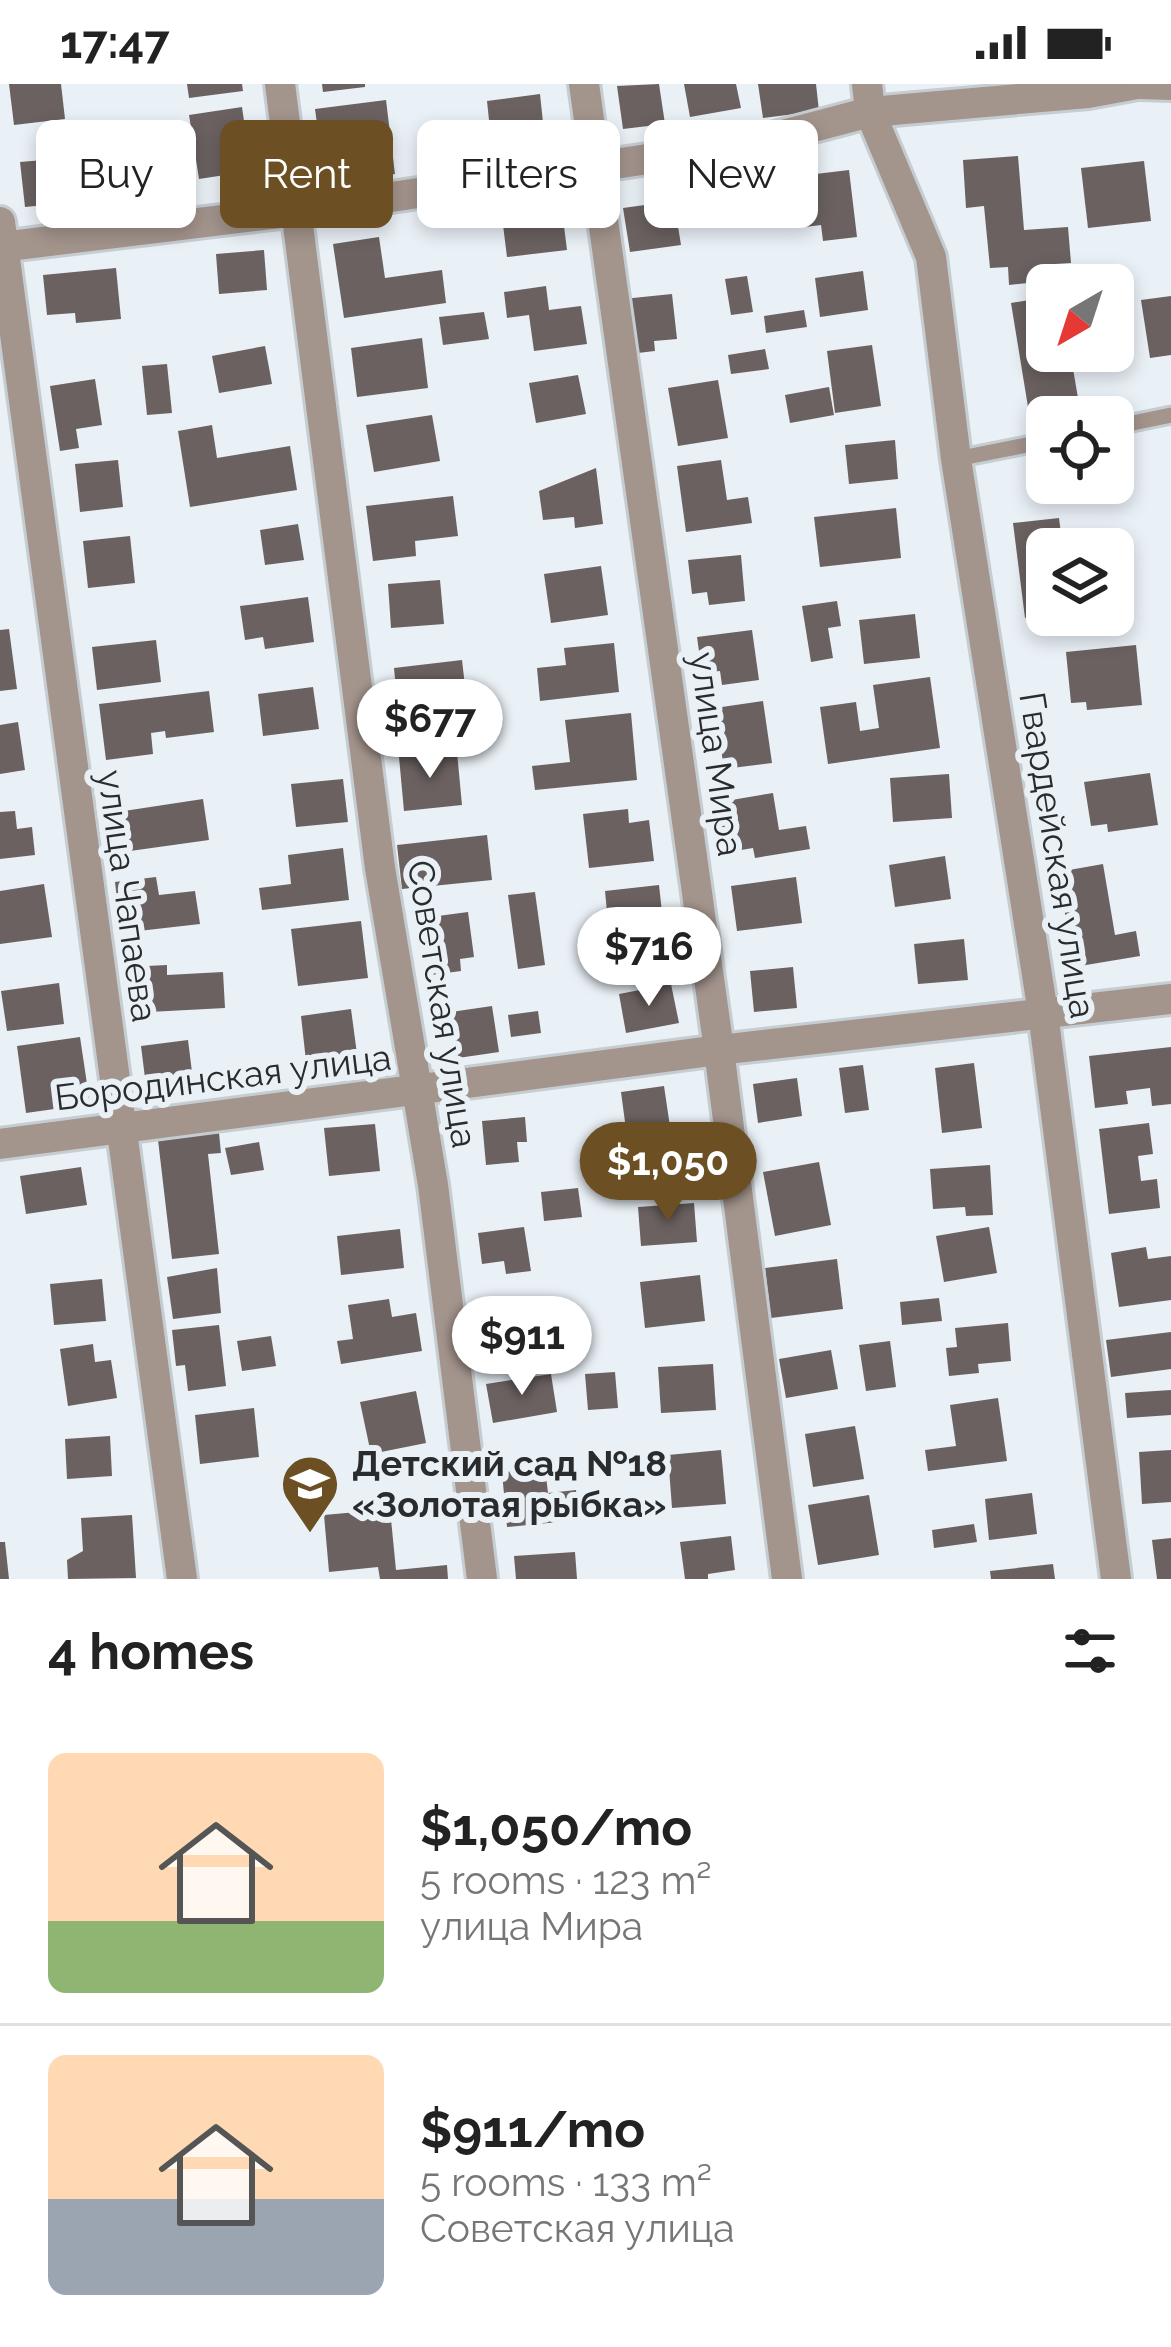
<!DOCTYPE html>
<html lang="en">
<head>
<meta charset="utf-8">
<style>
  body { margin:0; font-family:Raleway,sans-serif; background:#f2f2f2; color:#222; height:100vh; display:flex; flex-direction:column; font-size:45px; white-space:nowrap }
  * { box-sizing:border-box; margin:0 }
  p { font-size:39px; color:#767676 }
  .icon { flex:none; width:66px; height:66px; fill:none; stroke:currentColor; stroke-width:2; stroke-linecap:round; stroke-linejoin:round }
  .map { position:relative; height:1495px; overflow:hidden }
  .details { display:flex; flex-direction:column; background:#fff; flex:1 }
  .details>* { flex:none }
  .banner { position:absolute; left:36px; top:36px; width:1101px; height:108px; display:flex; gap:24px }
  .needle { width:78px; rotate:219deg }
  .buttons { position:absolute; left:1026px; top:180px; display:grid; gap:24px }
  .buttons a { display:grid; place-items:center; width:108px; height:108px; border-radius:18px; background:#fff; box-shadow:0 6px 18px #0003; font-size:60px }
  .price { position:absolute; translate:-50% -102px; padding:0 27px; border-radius:42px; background:#fff; color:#222; font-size:39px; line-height:78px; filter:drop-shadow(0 3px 6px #0008) }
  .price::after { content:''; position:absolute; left:50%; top:72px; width:36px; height:27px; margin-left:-18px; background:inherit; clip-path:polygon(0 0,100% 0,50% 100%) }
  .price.current { background:#6c5023; color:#fff }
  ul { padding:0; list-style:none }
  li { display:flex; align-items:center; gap:36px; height:300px; padding:0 48px }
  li+li { border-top:3px solid #e0e0e0 }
  li span { display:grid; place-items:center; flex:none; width:336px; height:240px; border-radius:18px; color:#555 }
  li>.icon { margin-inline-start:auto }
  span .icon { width:144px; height:144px; fill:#fffc; stroke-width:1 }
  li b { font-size:51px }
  h2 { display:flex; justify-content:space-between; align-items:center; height:144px; padding:0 48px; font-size:51px }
  .pill { padding:0 42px; border-radius:18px; background:#fff; box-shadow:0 6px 18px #0003; font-size:42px; line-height:108px }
  .pill.current { background:#6c5023; color:#fff }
  .status { display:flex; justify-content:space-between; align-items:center; height:84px; padding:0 60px; background:#fff; direction:ltr }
  .status svg { height:33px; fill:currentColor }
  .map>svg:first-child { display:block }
  .building { fill:#6a6160 }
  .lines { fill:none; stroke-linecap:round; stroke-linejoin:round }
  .service-casing { stroke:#c6cdd2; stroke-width:21 }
  .minor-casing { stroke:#c6cdd2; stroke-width:36 }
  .tertiary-casing { stroke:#c6cdd2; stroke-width:36 }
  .service { stroke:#a3948c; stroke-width:15 }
  .minor { stroke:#a3948c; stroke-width:30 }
  .tertiary { stroke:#a3948c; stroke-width:30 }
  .labels { text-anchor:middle; stroke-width:12; stroke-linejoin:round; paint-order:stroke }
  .street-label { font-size:36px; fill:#292b2d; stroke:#e9f0f6 }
  .poi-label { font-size:36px; font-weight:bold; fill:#292b2d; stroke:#e9f0f6; text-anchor:start }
</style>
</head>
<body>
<div class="status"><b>17:47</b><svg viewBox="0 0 49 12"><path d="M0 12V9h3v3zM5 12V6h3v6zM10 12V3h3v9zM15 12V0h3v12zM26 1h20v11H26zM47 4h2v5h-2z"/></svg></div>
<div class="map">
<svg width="1171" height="1495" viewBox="0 0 1171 1495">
  <rect width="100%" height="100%" fill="#e9f0f6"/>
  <g class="building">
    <path d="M9,0h52l4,35 -51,6z"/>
    <path d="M187,0h55l1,7 -54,7z"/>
    <path d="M322,0h43v3l-42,5z"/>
    <path d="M659,0l6,40 -42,5 -6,-43z"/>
    <path d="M684,0h52l5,24 -51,9z"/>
    <path d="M758,0h58l3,27 -56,7z"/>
    <path d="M540,10l4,38 -53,7 -4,-38z"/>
    <path d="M386,16l9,74 -70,9 -10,-74z"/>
    <path d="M242,23l9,64 -52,8 -10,-64z"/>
    <path d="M126,69l4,44 -105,10 -5,-45z"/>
    <path d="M1018,72l6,74 44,-3 3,36 -16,1 1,16 -47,5 -1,-18 -18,1 -6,-62 -18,2 -3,-48z"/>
    <path d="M1144,77l7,60 -63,7 -7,-60z"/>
    <path d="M849,86l8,67 -34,4 -2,-16 -24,3 -6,-51z"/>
    <path d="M560,110l7,56 -60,7 -7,-56z"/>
    <path d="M674,117l7,44 -51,7 -7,-44z"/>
    <path d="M379,153l6,41 57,-8 4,33 -102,15 -11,-74z"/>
    <path d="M264,166l3,40 -48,4 -3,-40z"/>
    <path d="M116,184l5,51 -45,4 -1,-10 -28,2 -4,-40z"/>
    <path d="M863,187l5,39 -48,7 -5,-39z"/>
    <path d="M747,192l6,36 -22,3 -6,-36z"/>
    <path d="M546,202l3,24 32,-4 6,38 -53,7 -5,-36 -22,3 -3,-26z"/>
    <path d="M672,210l5,45 -23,2 1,10 -26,3 -6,-55z"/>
    <path d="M1171,212v59l-21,3 -9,-58z"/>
    <path d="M1047,213v54h23l8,47 -50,9 -17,-104z"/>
    <path d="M804,226l3,17 -41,6 -2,-17z"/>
    <path d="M484,228l5,27 -46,6 -4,-28z"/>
    <path d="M422,254l6,50 -71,9 -6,-49z"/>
    <path d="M872,261l9,61 -46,7 -8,-62z"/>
    <path d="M265,262l7,38 -53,9 -7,-37z"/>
    <path d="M765,265l4,20 -38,5 -3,-19z"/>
    <path d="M167,280l5,49 -25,2 -5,-49z"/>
    <path d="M578,291l8,39 -50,9 -7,-40z"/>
    <path d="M95,295l7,46 -26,4 3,19 -19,3 -10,-65z"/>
    <path d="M718,296l10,58 -50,8 -10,-58z"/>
    <path d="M829,303l5,28 -44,8 -5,-28z"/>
    <path d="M432,331l8,46 -66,11 -8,-47z"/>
    <path d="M212,341l5,33 73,-12 7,44 -107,17 -12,-76z"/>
    <path d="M895,356l3,39 -49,5 -4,-39z"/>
    <path d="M118,376l5,47 -43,5 -5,-48z"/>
    <path d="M721,376l6,40 21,-3 4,26 -66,9 -9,-66z"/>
    <path d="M596,384l7,56 -28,4 -1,-11 -31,3 -4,-29z"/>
    <path d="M453,412l5,40 -43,5 1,15 -43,5 -7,-55z"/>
    <path d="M896,424l5,50 -81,9 -6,-50z"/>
    <path d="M1059,434l4,31h-16v66l-22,3 -12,-95z"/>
    <path d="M298,440l6,36 -39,5 -5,-35z"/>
    <path d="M130,452l5,47 -47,5 -5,-47z"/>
    <path d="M741,471l4,46 -36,4 -2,-13 -15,2 -4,-34z"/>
    <path d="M601,482l7,49 -57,8 -7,-49z"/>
    <path d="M440,496l4,44 -53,4 -3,-44z"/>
    <path d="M308,513l6,45 -49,7 -2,-12 -18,3 -5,-34z"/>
    <path d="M837,517l4,25 -13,2 5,30 -22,4 -9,-56z"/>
    <path d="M915,530l5,44 -56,6 -5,-44z"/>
    <path d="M9,545l8,60 -17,2v-61z"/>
    <path d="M752,546l7,50 -37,5 -2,-14 -18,2 -5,-36z"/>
    <path d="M156,556l5,42 -64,8 -5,-43z"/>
    <path d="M614,559l5,49 -79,9 -3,-33 29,-3 -2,-17z"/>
    <path d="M1136,561l6,60 -55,5 -1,-8 -15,1 -5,-51z"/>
    <path d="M462,576l6,52 -69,8 -5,-52z"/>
    <path d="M930,593l10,71 -112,16 -8,-57 36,-5 4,29 19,-3 -6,-43z"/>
    <path d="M313,603l6,42 -56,7 -5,-42z"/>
    <path d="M209,607l5,41 -48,6 -1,-7 -14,2 2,21 -47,6 -7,-56z"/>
    <path d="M763,617l9,62 -48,6 -9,-61z"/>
    <path d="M631,629l6,67 -102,10 -3,-24 38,-4 -5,-42z"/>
    <path d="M18,638l7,48 -25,4v-49z"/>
    <path d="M457,668l5,53 -58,6 -5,-54z"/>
    <path d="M1150,689l8,52 -50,7 -1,-8 -16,2 -7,-44z"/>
    <path d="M949,690l3,44 -59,4 -3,-44z"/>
    <path d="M343,695l5,43 -52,5 -5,-43z"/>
    <path d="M773,709l6,37 27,-4 4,23 -55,9 -2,-10 -30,5 -9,-50z"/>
    <path d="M203,715l6,41 -79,11 -6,-40z"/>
    <path d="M628,725l1,14 20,-3 5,41 -65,7 -6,-54z"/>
    <path d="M15,727l2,18 15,-2 3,28 -35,4v-47z"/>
    <path d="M487,751l5,45 -90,9 -5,-44z"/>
    <path d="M343,764l6,52 -87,10 -3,-22 32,-4 -3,-29z"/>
    <path d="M945,772l6,43 -56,8 -6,-42z"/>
    <path d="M1103,780l12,71 21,-4 4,25 -66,11 -16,-95z"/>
    <path d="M156,793l3,18 36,-4 5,33 -79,9 -6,-51z"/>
    <path d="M796,793l6,46 -65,8 -6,-45z"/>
    <path d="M44,800l8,53 -52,7v-53z"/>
    <path d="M659,801l8,72 -55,6 -7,-72z"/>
    <path d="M535,808l10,73 -27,4 -10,-74z"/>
    <path d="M468,828l6,45 -14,2 1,12 -30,4 -8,-57z"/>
    <path d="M361,837l7,57 -70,8 -7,-57z"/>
    <path d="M964,855l4,41 -50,4 -4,-40z"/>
    <path d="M167,881v10l56,-3 2,36 -95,5 -3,-46z"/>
    <path d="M793,883l4,41 -43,4 -4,-41z"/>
    <path d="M59,899l5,41 -57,7 -6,-40z"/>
    <path d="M671,900l8,39 -53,10 -7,-39z"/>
    <path d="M492,922l7,46 -41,6 -7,-46z"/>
    <path d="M351,925l6,45 -51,7 -5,-45z"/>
    <path d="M538,927l3,22 -30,4 -3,-22z"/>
    <path d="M80,953l10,67 -64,9 -9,-67z"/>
    <path d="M188,956l6,48 -47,6 -6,-48z"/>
    <path d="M1171,963v57l-19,2 -2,-18 -24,3 2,13 -33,4 -6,-52z"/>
    <path d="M974,979l8,65 -40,5 -7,-65z"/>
    <path d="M863,981l6,45 -24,3 -6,-45z"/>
    <path d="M797,994l5,38 -44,7 -5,-39z"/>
    <path d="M664,1002l9,61 -57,7 -4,-30 13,-2 -4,-30z"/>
    <path d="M525,1033l2,25h-10l2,20 -33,3 -4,-44z"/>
    <path d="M1149,1039l4,31 -15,2 3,25 16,-2 3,29 -51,6 -10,-85z"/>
    <path d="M375,1040l5,47 -51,5 -5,-48z"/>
    <path d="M219,1049l2,20 -13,1 11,100 -47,5 -14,-119z"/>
    <path d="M259,1058l5,28 -33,5 -6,-27z"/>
    <path d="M819,1078l12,63 -56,11 -12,-64z"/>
    <path d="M990,1081l3,50 -27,1 -1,-9 -32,2 -3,-40z"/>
    <path d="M81,1083l6,38 -61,9 -6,-38z"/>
    <path d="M578,1104l4,29 -38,4 -3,-29z"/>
    <path d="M694,1119l3,39 -56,4 -3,-39z"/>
    <path d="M524,1143l7,44 -25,3 -2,-13 -22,3 -4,-31z"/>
    <path d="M989,1143l8,46 -53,9 -8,-46z"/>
    <path d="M400,1145l4,39 -63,7 -4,-39z"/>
    <path d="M1146,1163l2,12 23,-3v44l-52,7 -8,-54z"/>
    <path d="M837,1175l6,50 -72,9 -6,-50z"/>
    <path d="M217,1184l4,45 -48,6 -6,-42z"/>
    <path d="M700,1191l5,46 -60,7 -5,-46z"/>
    <path d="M102,1195l4,42 -52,4 -4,-41z"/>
    <path d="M939,1214l3,23 -40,4 -2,-23z"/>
    <path d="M389,1215l3,18 24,-4 6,38 -81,13 -4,-23 16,-2 -5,-34z"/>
    <path d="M553,1217l3,33 -21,2 1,11 -43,5 -5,-44z"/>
    <path d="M1008,1239l3,38 -33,3 1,9 -30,3 -3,-28 11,-1 -2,-19z"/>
    <path d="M219,1241l7,61 -38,5 -3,-26 -9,1 -4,-36z"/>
    <path d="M1171,1248v37l-60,8 -5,-37z"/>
    <path d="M271,1252l5,30 -34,5 -5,-30z"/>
    <path d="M890,1257l6,46 -30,4 -7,-46z"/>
    <path d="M93,1260l2,18 16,-2 6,38 -49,8 -8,-57z"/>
    <path d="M831,1266l7,39 -52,9 -7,-39z"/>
    <path d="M713,1280l3,46 -55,3 -3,-46z"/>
    <path d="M615,1288l3,36 -30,2 -3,-36z"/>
    <path d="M551,1290l6,38 -64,11 -7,-39z"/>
    <path d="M1171,1306v25l-44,3 -2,-25z"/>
    <path d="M416,1307l10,52 -55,11 -11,-52z"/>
    <path d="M998,1314l9,63 -79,10 -3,-21 31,-4 -6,-41z"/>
    <path d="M254,1324l5,49 -59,7 -5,-49z"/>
    <path d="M855,1342l9,53 -51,8 -8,-53z"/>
    <path d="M110,1352l2,40 -45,3 -2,-40z"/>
    <path d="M721,1366l5,54 -54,4 -4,-53z"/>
    <path d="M1171,1366v52l-29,2 -3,-52z"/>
    <path d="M545,1384l3,25 28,-3 3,30 -72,7 -5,-55z"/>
    <path d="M1032,1409l5,41 -48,6 -4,-41z"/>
    <path d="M869,1411l10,60 -61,10 -10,-60z"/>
    <path d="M390,1425l6,61 51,-5 1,14h-68l-2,-12 -49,5 -5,-57z"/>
    <path d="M132,1431l4,63 -68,1 -1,-19 16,-9 -2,-33z"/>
    <path d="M974,1440l3,18 -43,6 -2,-18z"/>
    <path d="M731,1452l4,34 -27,4v5h-23l-5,-37z"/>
    <path d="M1171,1454v41h-14l-5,-39z"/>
    <path d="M0,1458h5l4,37h-9z"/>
    <path d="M575,1468l2,27h-61l-2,-23z"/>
    <path d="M1053,1480l2,15h-64l-1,-8z"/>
  </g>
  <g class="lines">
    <g class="service-casing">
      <g id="service">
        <path d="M1113,343l58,-12"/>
        <path d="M956,375l91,-18"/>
      </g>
    </g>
    <g class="minor-casing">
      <g id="minor">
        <path d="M280,0l100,784 53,317 49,394"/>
        <path d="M584,0l135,966 68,529"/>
        <path d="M867,0l3,28 218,-19 49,-9"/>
        <path d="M1140,0l31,1"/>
        <path d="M0,138l182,1357"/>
        <path d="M0,1060l719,-94 452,-51"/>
      </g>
    </g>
    <g class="tertiary-casing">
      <path id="tertiary" d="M0,163l297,-36 452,-67 121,-32 61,145 25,202 87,554 73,566"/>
    </g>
    <use href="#service" class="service"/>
    <use href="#minor" class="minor"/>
    <use href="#tertiary" class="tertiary"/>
  </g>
  <defs>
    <g id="school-pin" transform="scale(3)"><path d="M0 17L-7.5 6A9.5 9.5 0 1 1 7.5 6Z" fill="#6c5023" stroke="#e9f0f6"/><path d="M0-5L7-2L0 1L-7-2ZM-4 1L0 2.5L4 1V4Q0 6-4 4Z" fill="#fff"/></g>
  </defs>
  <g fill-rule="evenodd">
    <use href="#school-pin" x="310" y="1400"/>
  </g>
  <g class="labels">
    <g class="street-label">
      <text transform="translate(717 670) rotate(82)" y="13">улица Мира</text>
      <text transform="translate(1058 771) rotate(81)" y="13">Гвардейская улица</text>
      <text transform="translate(128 812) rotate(82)" y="13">улица Чапаева</text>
      <text transform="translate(443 920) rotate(81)" y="13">Советская улица</text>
      <text transform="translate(223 993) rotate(-7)" y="13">Бородинская улица</text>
    </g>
    <g class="poi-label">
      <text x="352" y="1392">Детский сад №18<tspan x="352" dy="41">«Золотая рыбка»</tspan></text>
    </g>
  </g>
</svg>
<div class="buttons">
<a><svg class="needle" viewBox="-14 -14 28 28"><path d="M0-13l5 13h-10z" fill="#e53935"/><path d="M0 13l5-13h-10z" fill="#767676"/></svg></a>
<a><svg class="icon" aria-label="locate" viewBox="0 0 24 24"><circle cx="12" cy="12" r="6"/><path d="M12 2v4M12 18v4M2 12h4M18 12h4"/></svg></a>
<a><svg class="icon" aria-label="layers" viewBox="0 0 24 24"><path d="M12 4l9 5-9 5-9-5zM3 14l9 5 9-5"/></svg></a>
</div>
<b class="price" style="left:430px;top:697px">$677</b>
<b class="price" style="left:649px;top:925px">$716</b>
<b class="price current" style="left:668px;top:1140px">$1,050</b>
<b class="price" style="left:522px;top:1314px">$911</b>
<div class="banner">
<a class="pill">Buy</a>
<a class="pill current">Rent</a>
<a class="pill">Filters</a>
<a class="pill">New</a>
</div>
</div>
<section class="details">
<h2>4 homes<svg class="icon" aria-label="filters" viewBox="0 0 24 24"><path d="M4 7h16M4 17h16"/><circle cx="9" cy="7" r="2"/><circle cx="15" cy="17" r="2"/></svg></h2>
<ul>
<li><span style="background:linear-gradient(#ffd9b3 70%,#8fb573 0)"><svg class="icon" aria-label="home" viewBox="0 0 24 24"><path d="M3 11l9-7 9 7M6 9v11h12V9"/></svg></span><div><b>$1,050/mo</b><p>5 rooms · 123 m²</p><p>улица Мира</p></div></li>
<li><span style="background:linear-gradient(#ffd9b3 60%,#9aa5b1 0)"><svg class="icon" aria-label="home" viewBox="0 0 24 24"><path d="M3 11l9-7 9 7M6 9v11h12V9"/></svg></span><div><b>$911/mo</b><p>5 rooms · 133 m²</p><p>Советская улица</p></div></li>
</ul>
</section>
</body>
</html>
